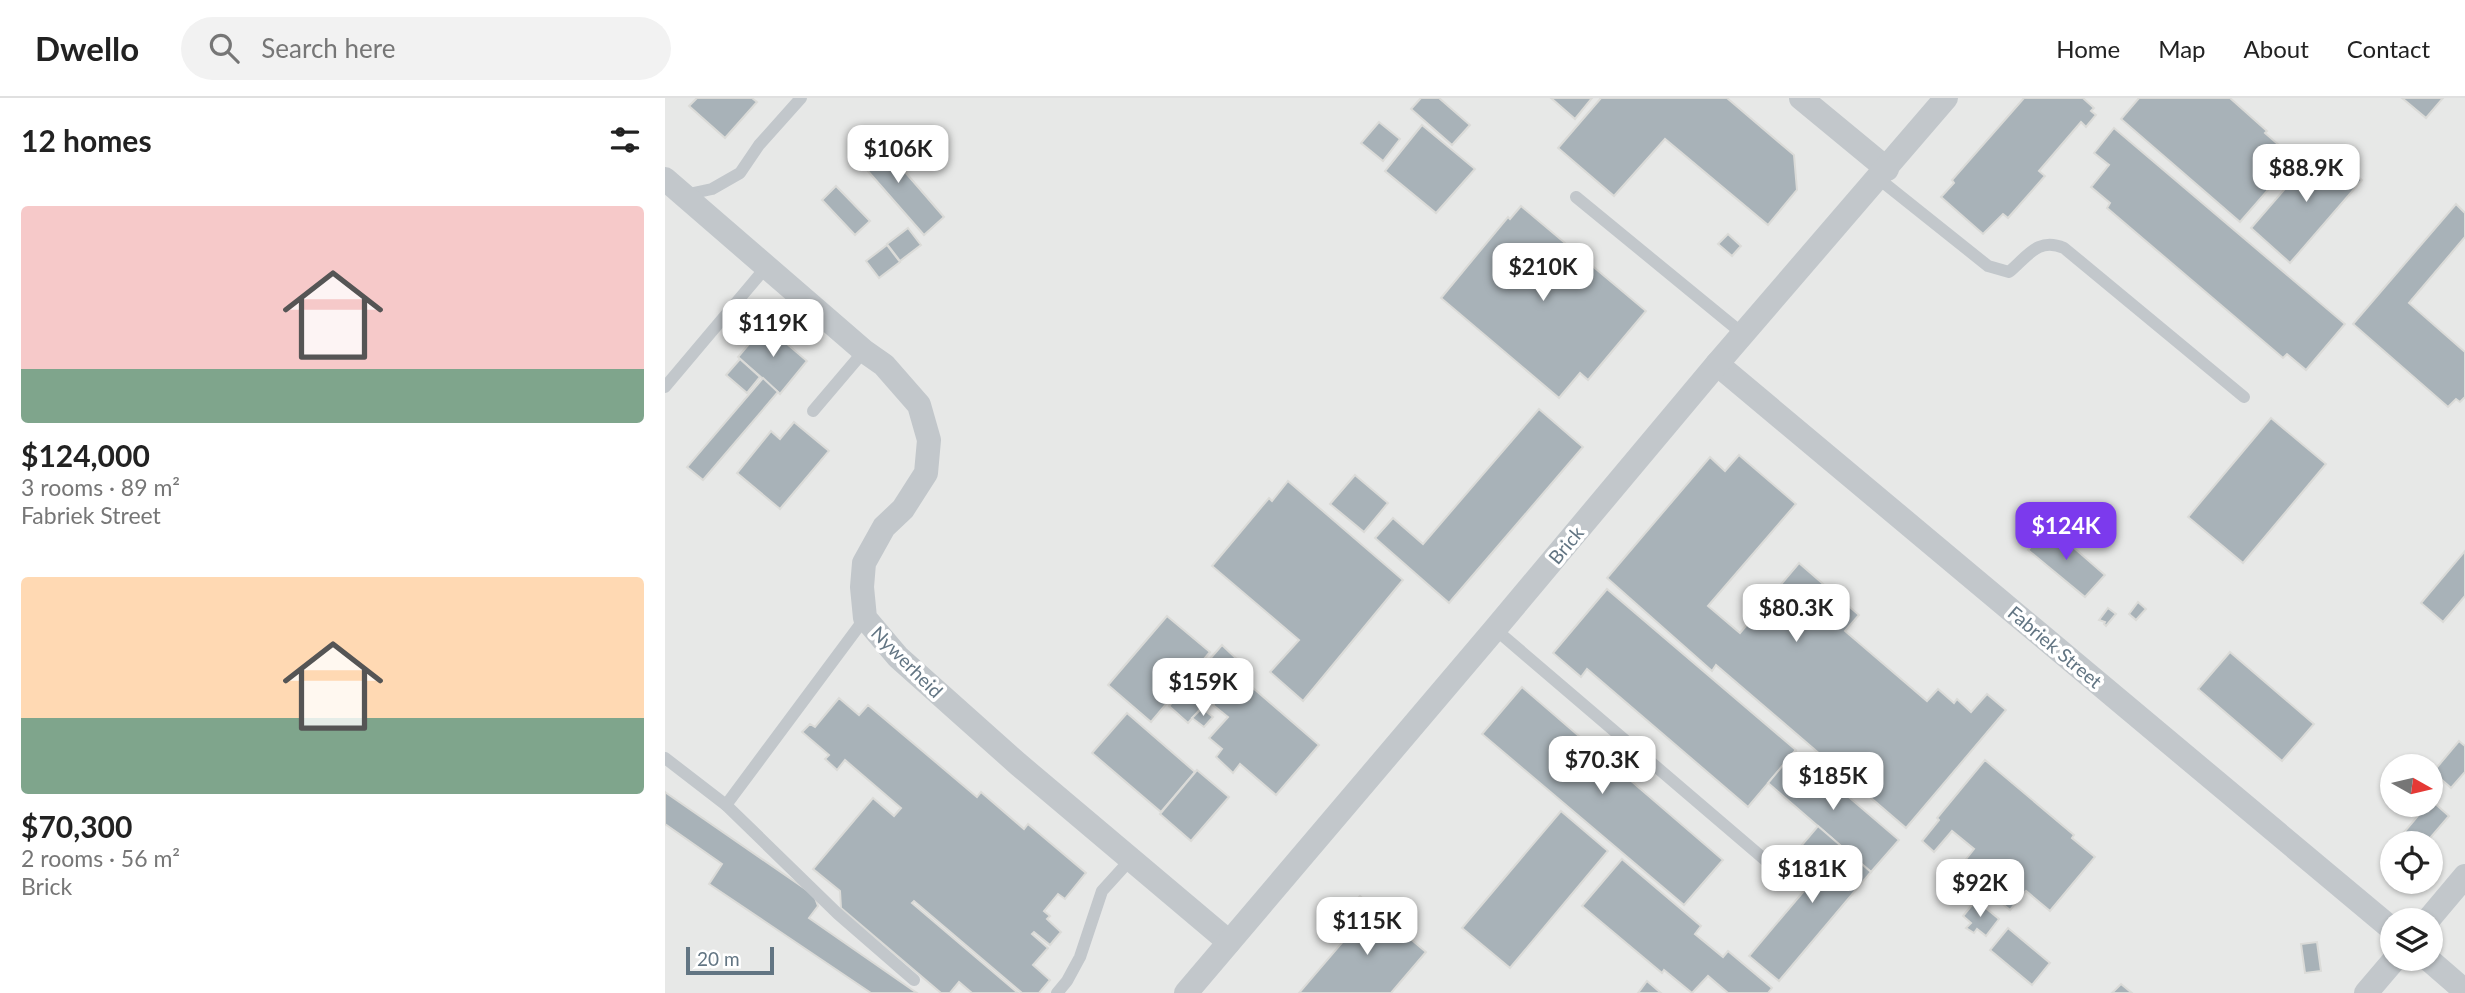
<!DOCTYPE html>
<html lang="en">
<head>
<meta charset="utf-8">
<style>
  body { margin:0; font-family:Lato,sans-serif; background:#f2f2f2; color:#222; height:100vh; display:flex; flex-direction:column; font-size:26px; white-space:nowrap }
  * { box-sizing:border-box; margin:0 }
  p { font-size:23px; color:#767676 }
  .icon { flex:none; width:38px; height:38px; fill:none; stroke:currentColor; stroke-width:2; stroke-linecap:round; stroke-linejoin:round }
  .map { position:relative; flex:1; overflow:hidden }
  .drawer { display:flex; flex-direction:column; background:#fff; width:665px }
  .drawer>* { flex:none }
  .needle { width:46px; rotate:98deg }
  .fabs { position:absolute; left:1715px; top:656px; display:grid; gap:14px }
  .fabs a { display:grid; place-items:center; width:63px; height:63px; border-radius:50%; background:#fff; box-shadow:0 2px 5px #0004; font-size:35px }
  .scale { position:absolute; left:21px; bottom:18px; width:88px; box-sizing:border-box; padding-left:7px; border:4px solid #627583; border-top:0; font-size:19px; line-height:24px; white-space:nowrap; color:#627583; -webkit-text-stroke:5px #fff; paint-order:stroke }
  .price { position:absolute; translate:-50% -60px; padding:0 16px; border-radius:14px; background:#fff; color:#222; font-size:23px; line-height:46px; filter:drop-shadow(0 2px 4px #0008) }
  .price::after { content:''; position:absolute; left:50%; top:42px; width:21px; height:16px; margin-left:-10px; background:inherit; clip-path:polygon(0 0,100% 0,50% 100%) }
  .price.on { background:#7c3aed; color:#fff }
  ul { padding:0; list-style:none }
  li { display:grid; align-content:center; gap:14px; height:371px; padding:0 21px }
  li span { display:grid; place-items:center; height:217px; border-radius:7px; color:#555 }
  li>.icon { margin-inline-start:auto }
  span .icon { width:126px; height:126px; fill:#fffc; stroke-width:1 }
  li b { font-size:30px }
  h2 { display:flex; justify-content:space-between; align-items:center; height:84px; padding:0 21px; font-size:30px }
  header { display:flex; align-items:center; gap:42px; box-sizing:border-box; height:98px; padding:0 35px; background:#fff; border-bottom:2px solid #e0e0e0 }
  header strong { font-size:33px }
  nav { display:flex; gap:38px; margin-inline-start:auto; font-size:24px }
  .search { width:490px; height:63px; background:#f2f2f2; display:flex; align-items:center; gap:18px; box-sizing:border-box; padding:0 24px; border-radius:38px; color:#767676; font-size:26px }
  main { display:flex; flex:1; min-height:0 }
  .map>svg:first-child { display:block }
  .built { fill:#e7e8e7; fill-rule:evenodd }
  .building { fill:#a8b2b8; stroke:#dbdbd8; stroke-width:2 }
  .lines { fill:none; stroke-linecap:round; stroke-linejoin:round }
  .lane { stroke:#c2c7cb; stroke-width:12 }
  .street { stroke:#c2c7cb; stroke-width:24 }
  .labels { text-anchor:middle; stroke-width:7; stroke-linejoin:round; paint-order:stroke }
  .street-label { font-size:19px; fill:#627583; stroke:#fff }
</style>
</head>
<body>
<header>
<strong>Dwello</strong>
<div class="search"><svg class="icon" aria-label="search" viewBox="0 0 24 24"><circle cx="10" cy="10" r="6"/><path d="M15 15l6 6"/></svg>Search here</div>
<nav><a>Home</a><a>Map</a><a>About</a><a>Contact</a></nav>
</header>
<main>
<section class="drawer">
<h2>12 homes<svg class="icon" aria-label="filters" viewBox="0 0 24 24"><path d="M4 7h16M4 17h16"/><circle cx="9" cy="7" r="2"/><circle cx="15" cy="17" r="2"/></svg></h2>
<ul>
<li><span style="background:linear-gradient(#f6c9c9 75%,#7fa58c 0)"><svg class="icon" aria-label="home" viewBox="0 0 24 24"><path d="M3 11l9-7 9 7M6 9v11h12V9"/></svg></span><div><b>$124,000</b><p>3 rooms · 89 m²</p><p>Fabriek Street</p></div></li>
<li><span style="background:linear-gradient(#ffd9b3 65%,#7fa58c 0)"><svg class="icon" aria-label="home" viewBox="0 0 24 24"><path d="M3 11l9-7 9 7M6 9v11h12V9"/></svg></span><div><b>$70,300</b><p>2 rooms · 56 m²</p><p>Brick</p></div></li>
</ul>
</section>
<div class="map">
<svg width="1800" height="895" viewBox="0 0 1800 895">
  <rect width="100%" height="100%" fill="#f9f9f6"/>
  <path class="built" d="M0,0h1800v895h-1800zM1727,668h39v39h-39zM1727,746h39v38h-39zM1727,822h39v39h-39z"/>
  <g class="building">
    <path d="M32,0h55l5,4 -32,36 -36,-32z"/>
    <path d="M756,0h18l31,27 -18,20 -41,-36z"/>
    <path d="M886,0h41l-17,21z"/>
    <path d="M936,0h126l67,57 3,35 -29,35 -103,-86 -51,57 -56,-48z"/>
    <path d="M1359,0h59l11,10 -3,3 5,4 -10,12 -5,-5 -42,49 6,5 -37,42 -5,-4 -20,20 -42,-37 13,-14 -2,-3z"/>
    <path d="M1474,0h91l37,33 -2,2 30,26 -55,63 -119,-103z"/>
    <path d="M1737,0h41l-17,20z"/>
    <path d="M714,24l21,17 -17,22 -22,-18z"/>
    <path d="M757,27l53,44 -39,44 -51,-42z"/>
    <path d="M1449,30l231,196 -39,46 -19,-16 -4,4 -176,-150 3,-5 -19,-16 18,-22 -15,-12z"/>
    <path d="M208,37l71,82 -20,18 -72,-82z"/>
    <path d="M1657,48l40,34 -72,83 -39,-35z"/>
    <path d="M171,88l34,35 -15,14 -33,-35z"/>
    <path d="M1791,106l9,9v24l-56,66 56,49v45l-5,5 -4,-3 -8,8 -95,-83z"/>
    <path d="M856,108l125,105 -58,69 -8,-7 -21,25 -118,-100 67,-81 2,2z"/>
    <path d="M243,130l13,17 -21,16 -13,-17z"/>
    <path d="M1063,136l13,12 -9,10 -14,-12z"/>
    <path d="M222,147l13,17 -21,16 -13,-17z"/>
    <path d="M100,227l42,36 -27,33 -42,-37z"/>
    <path d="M75,261l20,18 -13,16 -21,-18z"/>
    <path d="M98,280l15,14 -75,88 -16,-13z"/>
    <path d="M874,311l44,38 -134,156 -74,-65 18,-20 30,26z"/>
    <path d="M1606,320l55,46 -83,99 -55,-46z"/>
    <path d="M129,324l35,29 -49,58 -43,-36 34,-42 9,8z"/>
    <path d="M1074,357l57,49 -88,102 32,27 59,-70 60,52 -14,16 82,70 11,-12 16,14 3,-4 14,13 16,-18 19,16 -100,118 -190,-163 -4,6 -105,-93 103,-121 15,14z"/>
    <path d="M690,377l33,28 -24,29 -34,-28z"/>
    <path d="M623,383l115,99 -100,121 -33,-29 29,-32 -87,-74 57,-68 3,3z"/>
    <path d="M1384,428l56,49 -20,22 -57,-47z"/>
    <path d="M1800,453v45l-22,26 -22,-19z"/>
    <path d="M942,491l189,161 -48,57 -161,-138 -6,8 -28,-24z"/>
    <path d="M1473,504l8,7 -10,11 -7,-6z"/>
    <path d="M1443,510l8,6 -10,12 -2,-2 1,-2 -6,-2z"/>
    <path d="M502,518l43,36 -59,70 -43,-37z"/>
    <path d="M557,547l19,18 -53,60 -19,-17z"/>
    <path d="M1565,554l84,72 -32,37 -84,-72z"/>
    <path d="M573,577l81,70 -43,50 -36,-31 -7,9 -17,-16 6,-8 -13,-11 19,-21 -15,-12z"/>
    <path d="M857,589l201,173 -39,45 -202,-171z"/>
    <path d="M174,600l20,17 9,-10 109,92 4,-5 43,37 4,-5 58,49 -21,26 -7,-5 -14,17 6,5 -3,3 14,13 -11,13 -16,-13 -2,2 16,14 -15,17 17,15 -11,13h-17l-108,-92 -2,2 106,90h-46l-13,-11 -9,11h-9l-100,-85 -1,-17 -27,-22 60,-71 21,18 7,-8 -56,-48 -8,10 -12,-11 4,-4 -27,-23 8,-8 5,3z"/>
    <path d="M537,610l11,9 -9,10 -12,-9z"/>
    <path d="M462,615l68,59 -34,40 -69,-59z"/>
    <path d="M1794,643l6,5v26l-14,16 -18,-16z"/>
    <path d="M1130,653l104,89 -28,32 -103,-89z"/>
    <path d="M1320,662l89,75 -2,3 23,19 -45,54 -24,-20 -16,19 -51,-42 15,-19 -22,-18 -18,21 -12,-11 17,-21 -2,-2z"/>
    <path d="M532,672l32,27 -38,44 -31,-27z"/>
    <path d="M0,694l149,103 4,11 -9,12 108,75h-46l-162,-109 13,-20 -57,-40z"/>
    <path d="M1766,702l18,16 -24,28h-17l-8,-7 27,-32h4z"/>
    <path d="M896,713l47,40 -98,117 -48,-40z"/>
    <path d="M1153,728l53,46 -92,109 -30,-25 76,-90 -24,-20z"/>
    <path d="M957,761l79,67 -6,8 28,23 5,-6 44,37 -4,5h-40l-20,-17 -16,17 -28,-23 -2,3 -80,-67z"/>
    <path d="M695,798l66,56 -35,41h-92l59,-69 -14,-11z"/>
    <path d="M1311,802l23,19 -13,17 -9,-7 -3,4 -8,-5 5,-5 -8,-7z"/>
    <path d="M1343,830l42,35 -18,22 -42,-35z"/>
    <path d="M1652,844l4,29 -16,2 -4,-29z"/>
    <path d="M982,883l14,12h-23z"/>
    <path d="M1456,886l11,9h-20z"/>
  </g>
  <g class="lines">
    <g class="lane">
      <path d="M1214,81l109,87 21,6c19,-16 29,-35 55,-24l180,149"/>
      <path d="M19,97l28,-6 28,-16 19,-28 42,-47"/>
      <path d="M911,99l167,137"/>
      <path d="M0,289l102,-121"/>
      <path d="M148,313l51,-60"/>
      <path d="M830,531l296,253"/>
      <path d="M0,660l61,47 112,109 76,66"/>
      <path d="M61,707l139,-187"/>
      <path d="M392,895l10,-12 13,-24 22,-66 29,-32"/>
    </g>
    <g class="street">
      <path d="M1136,0l86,71"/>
      <path d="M0,81l199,172 20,14 35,40 10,35 -3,33 -23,36 -19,18 -20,36 -2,24 3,31 33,39 120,107 211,178"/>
      <path d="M1052,266l675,565"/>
      <path d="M1763,822l37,-44"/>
      <path d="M1763,861l37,32"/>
      <path d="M521,895l309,-364 222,-265 229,-266"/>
      <path d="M1701,895l29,-34"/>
    </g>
  </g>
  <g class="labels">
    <g class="street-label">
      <text transform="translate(901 447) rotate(-50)" y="7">Brick</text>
      <text transform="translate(1390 549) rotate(40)" y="7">Fabriek Street</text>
      <text transform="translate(242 564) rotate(45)" y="7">Nywerheid</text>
    </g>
  </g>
</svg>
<div class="fabs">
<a><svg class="needle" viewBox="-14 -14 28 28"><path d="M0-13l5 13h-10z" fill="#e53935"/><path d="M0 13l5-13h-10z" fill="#767676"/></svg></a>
<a><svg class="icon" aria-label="locate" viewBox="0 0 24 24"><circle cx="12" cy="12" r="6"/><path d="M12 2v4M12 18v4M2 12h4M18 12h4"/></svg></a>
<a><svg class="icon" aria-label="layers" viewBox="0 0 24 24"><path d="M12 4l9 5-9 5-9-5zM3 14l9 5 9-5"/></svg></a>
</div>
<div class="scale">20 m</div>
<b class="price" style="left:233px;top:87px">$106K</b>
<b class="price" style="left:1641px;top:106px">$88.9K</b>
<b class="price" style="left:878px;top:205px">$210K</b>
<b class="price" style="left:108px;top:261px">$119K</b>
<b class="price on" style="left:1401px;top:464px">$124K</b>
<b class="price" style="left:1131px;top:546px">$80.3K</b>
<b class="price" style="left:538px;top:620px">$159K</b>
<b class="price" style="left:937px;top:698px">$70.3K</b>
<b class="price" style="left:1168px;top:714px">$185K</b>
<b class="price" style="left:1147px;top:807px">$181K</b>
<b class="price" style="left:1315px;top:821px">$92K</b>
<b class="price" style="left:702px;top:859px">$115K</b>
</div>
</main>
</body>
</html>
